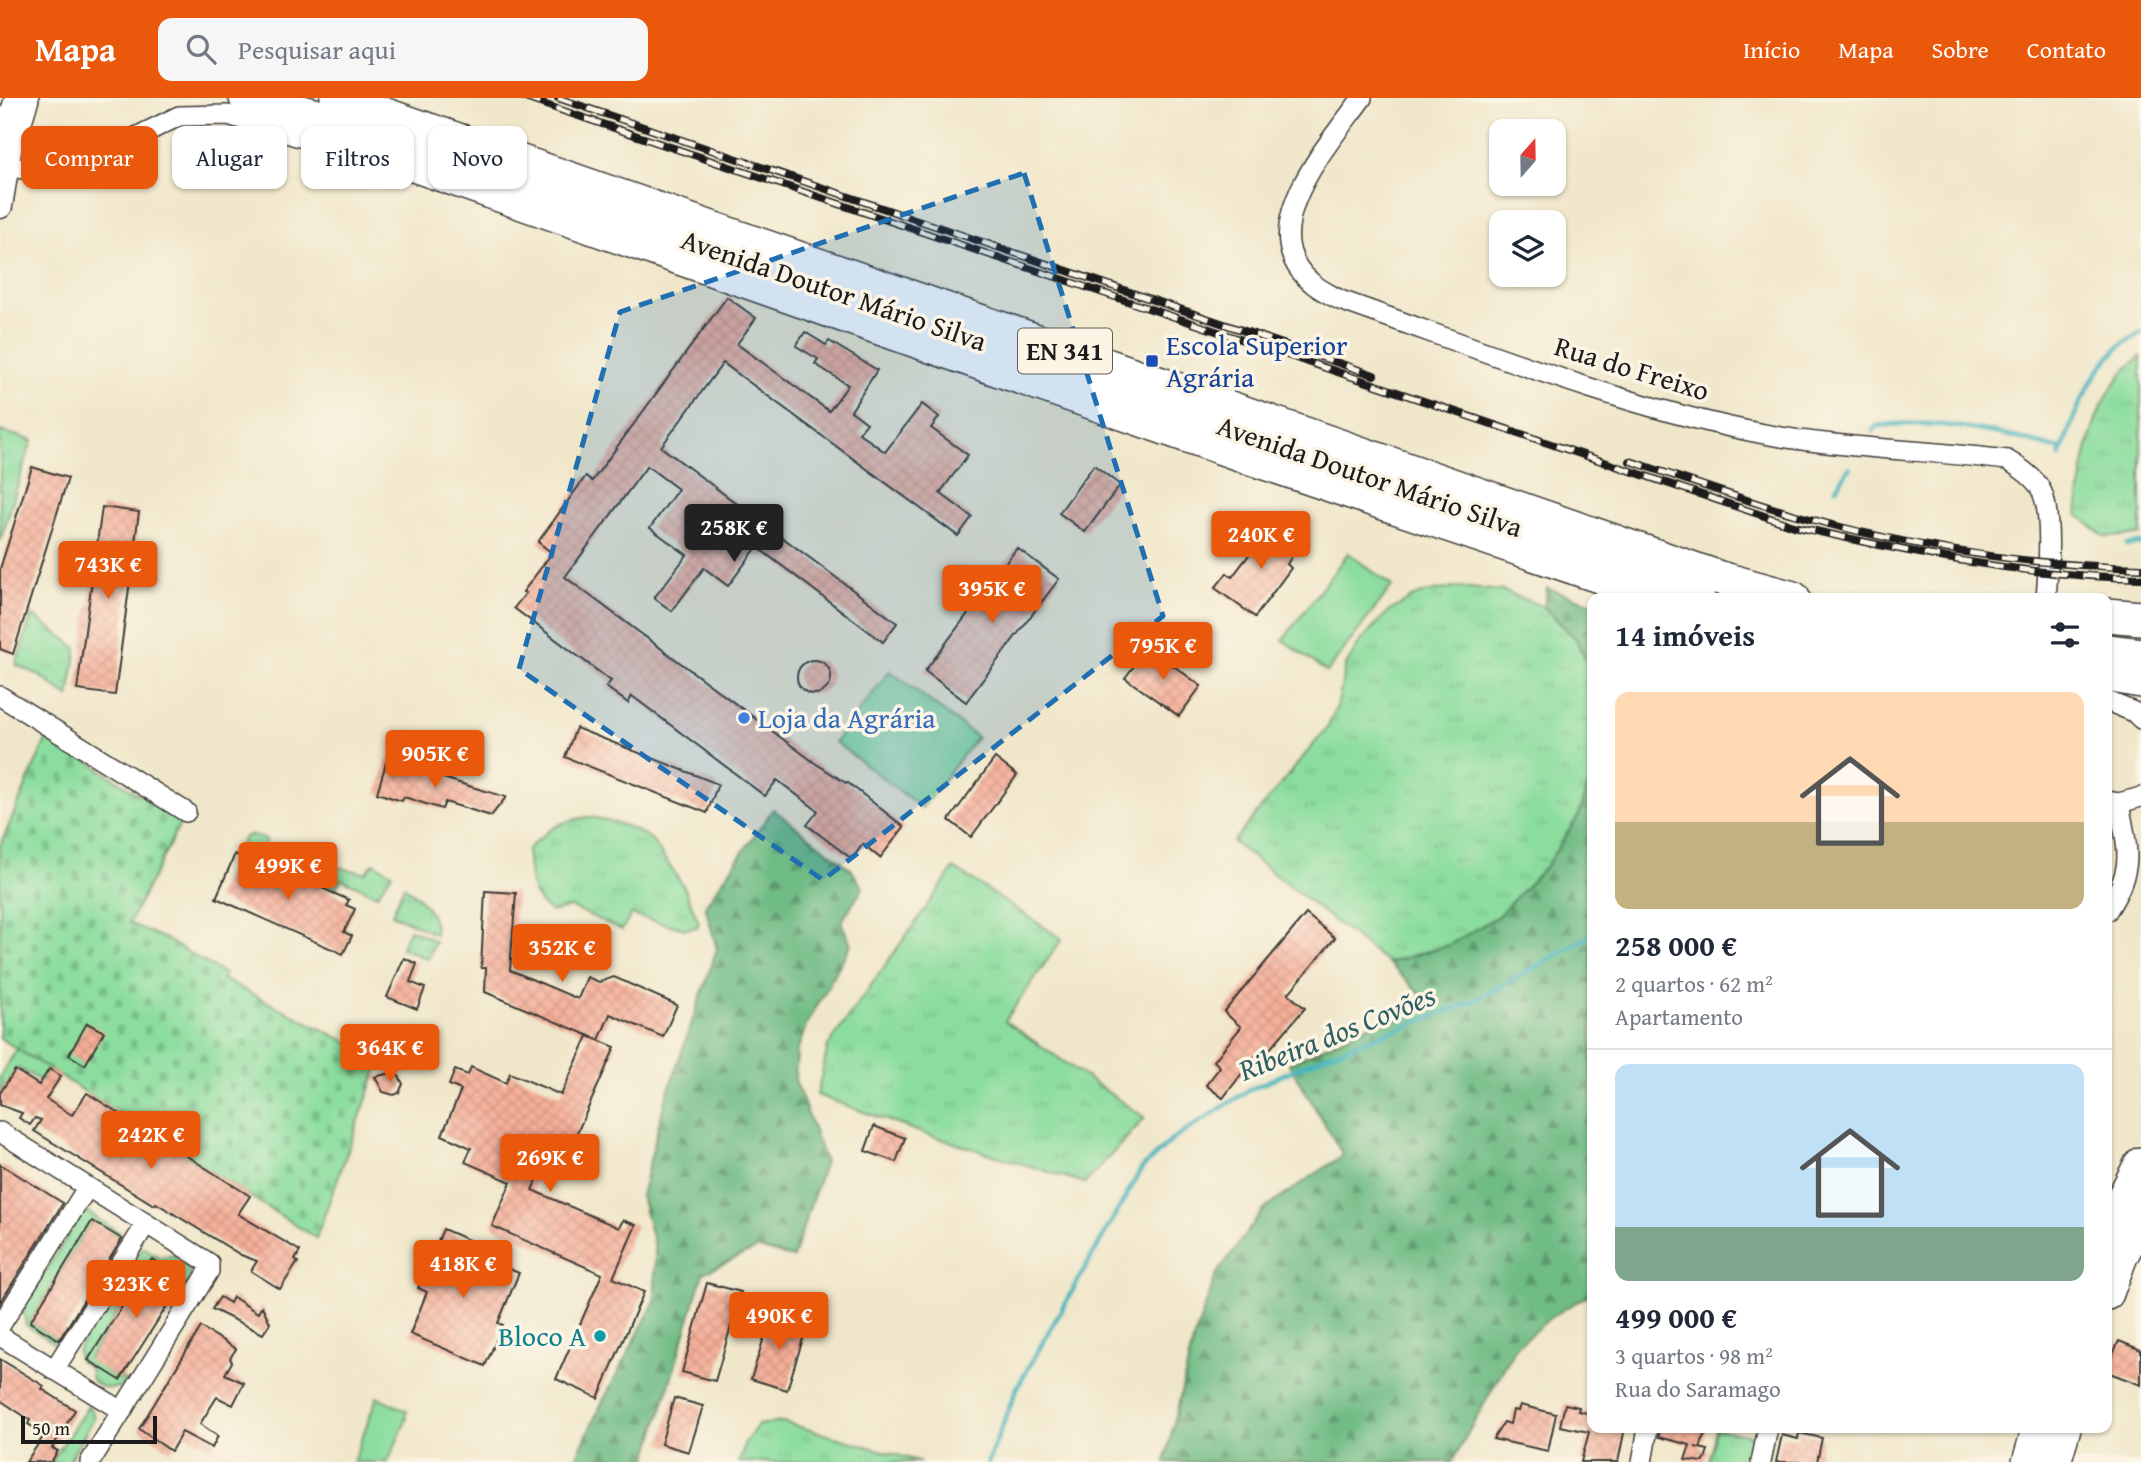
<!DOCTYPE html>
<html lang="pt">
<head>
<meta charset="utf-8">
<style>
  body { margin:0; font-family:"Gentium Book Plus",serif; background:#f6f6f7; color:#1f2937; height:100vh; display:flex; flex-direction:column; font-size:26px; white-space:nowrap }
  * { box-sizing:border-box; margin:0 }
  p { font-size:23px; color:#747a83 }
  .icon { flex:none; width:38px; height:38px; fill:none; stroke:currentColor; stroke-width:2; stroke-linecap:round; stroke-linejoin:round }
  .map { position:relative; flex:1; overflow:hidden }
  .details { position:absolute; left:1587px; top:495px; width:525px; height:840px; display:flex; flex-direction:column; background:#fff; border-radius:14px; box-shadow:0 2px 5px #0004 }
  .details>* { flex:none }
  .top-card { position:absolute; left:21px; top:28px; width:665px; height:63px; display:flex; gap:14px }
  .needle { width:46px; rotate:20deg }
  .fabs { position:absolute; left:1489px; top:21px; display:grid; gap:14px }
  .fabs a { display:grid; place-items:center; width:77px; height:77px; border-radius:14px; background:#fff; box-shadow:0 2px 5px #0004; font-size:35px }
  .scale { position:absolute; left:21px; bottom:18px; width:136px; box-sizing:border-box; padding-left:7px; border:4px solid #1c1c1c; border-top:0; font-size:19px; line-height:24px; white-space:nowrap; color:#1c1c1c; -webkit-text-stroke:5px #fcf5e5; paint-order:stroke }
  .price { position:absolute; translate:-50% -60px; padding:0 16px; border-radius:7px; background:#ea580c; color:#fff; font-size:23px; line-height:46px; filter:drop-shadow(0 2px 4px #0008) }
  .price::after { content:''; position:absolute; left:50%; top:42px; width:21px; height:16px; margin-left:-10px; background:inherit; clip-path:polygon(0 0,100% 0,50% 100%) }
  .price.active { background:#222; color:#fff }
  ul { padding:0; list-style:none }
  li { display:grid; align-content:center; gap:14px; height:371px; padding:0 28px }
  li+li { border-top:2px solid #e0e1e3 }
  li span { display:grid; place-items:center; height:217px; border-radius:14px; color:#555 }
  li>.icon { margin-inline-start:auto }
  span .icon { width:126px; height:126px; fill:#fffc; stroke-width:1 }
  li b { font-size:30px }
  h2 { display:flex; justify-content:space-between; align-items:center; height:84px; padding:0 28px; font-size:30px }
  .chip { padding:0 24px; border-radius:14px; background:#fff; box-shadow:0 2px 5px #0004; font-size:24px; line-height:63px }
  .chip.active { background:#ea580c; color:#fff }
  header { display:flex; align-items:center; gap:42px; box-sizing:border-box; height:98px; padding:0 35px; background:#ea580c; color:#fff }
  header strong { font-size:33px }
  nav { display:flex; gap:38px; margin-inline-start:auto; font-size:24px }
  .search { width:490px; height:63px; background:#f6f6f7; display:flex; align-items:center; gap:18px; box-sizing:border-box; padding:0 24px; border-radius:14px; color:#747a83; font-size:26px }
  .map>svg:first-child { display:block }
  .grass { fill:url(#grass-tufts); stroke:#547c5d; stroke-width:2 }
  .forest { fill:url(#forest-firs); stroke:#466c50; stroke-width:2 }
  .cemetery { fill:url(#cemetery-stones); stroke:#547c5d; stroke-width:2 }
  .green { fill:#8bdd9e; stroke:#547c5d; stroke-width:2 }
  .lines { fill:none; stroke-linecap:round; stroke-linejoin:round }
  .stream { stroke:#43b2bc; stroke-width:5 }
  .building { fill:url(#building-cross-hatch) }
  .minor-casing { stroke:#3c3a36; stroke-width:22 }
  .tertiary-casing { stroke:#3c3a36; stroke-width:27 }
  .trunk-casing { stroke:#3c3a36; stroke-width:36 }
  .minor { stroke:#fff; stroke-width:19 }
  .tertiary { stroke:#fff; stroke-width:24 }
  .trunk { stroke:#fff; stroke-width:33 }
  .rail-casing { stroke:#1c1c1c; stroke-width:8 }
  .rail { stroke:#fcf5e5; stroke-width:5; stroke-dasharray:16; stroke-linecap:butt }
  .marked { fill:#1f6fb2; fill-opacity:0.2; stroke:#1f6fb2; stroke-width:5; stroke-dasharray:14 9; stroke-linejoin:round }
  .transit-dot { fill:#1a4fb4; stroke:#fcf5e5; stroke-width:2.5 }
  .shop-dot { fill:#3f7fe0; stroke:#fcf5e5; stroke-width:2.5 }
  .culture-dot { fill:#0f9aa8; stroke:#fcf5e5; stroke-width:2.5 }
  .labels { text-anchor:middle; stroke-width:7; stroke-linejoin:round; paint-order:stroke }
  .shield { fill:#fcf5e5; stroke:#5f5d58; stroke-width:2 }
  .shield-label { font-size:26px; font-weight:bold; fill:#1c1c1c }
  .street-label { font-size:28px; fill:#1c1c1c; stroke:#fcf5e5 }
  .transit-label { font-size:28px; fill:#164399; stroke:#fcf5e5; text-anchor:start }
  .shop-label { font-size:28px; fill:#366cbe; stroke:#fcf5e5; text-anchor:start }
  .culture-label { font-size:28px; fill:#0d838f; stroke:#fcf5e5; text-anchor:end }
  .water-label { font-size:30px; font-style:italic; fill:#2e6064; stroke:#fcf5e5 }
</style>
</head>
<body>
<header>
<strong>Mapa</strong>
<div class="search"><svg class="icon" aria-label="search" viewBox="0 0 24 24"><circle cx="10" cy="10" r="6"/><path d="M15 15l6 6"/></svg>Pesquisar aqui</div>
<nav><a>Início</a><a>Mapa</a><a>Sobre</a><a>Contato</a></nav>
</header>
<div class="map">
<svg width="2141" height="1364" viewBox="0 0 2141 1364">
  <defs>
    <pattern id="grass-tufts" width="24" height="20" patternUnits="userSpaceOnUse" patternTransform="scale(1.75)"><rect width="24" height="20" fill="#8bdd9e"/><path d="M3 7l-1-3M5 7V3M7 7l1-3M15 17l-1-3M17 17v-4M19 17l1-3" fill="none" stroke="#77bd88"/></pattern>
    <pattern id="forest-firs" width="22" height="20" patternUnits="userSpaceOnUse" patternTransform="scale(1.75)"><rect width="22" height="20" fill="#70bc85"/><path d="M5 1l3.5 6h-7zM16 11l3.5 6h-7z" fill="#5b986c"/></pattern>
    <pattern id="cemetery-stones" width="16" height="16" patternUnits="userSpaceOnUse" patternTransform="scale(1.75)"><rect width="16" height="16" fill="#8bdd9e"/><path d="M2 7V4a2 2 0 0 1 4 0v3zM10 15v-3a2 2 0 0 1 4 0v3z" fill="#77bd88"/></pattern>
    <pattern id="building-cross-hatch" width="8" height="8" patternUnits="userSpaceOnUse" patternTransform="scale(1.75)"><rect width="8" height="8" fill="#f5af99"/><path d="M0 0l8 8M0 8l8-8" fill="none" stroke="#d19683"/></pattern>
  </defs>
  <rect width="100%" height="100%" fill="#fcf5e5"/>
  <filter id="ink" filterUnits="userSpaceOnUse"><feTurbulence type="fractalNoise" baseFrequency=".0143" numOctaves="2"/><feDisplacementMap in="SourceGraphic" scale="14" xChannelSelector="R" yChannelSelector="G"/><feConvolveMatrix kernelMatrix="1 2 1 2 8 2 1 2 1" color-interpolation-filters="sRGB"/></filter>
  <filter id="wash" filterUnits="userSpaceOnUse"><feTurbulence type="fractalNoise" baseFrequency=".00686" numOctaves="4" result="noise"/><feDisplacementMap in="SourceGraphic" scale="28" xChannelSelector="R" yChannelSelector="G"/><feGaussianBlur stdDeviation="1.57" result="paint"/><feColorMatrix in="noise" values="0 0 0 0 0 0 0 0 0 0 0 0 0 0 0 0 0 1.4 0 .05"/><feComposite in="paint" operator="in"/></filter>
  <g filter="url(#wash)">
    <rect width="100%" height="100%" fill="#f0e7ca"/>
    <g class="grass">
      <path d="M2141,258v179l-36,2 -28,-23c7,-57 15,-121 64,-158z"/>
      <path d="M0,333l32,9 -32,102z"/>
      <path d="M1457,489l46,4 41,16 32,32 16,34v102l-13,40 -34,53 -47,48 -49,29 -61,18 -155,-121 95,-115 10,-23 7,-37 15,-25 28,-30 31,-18z"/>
      <path d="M32,517l45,33 -8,49 -32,-23 -21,-9z"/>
      <path d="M589,719c21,3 44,10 62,22l33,48 15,36 -2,4 -11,2 -55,-14 -9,15 -51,-23 -20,5c-23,-17 -21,-36 -24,-62 20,-20 33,-30 62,-33z"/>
      <path d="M251,737l15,4 -1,13 100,21 9,-10 18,10 -15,22 -36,-16 -5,9 -96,-42 4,-9z"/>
      <path d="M954,770l108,71 -57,82 140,97 -60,65 -160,-49 -108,-39 11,-49z"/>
      <path d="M404,788c15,10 33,29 31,48l-43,-20z"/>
      <path d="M409,831l26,12 -7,18 -27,-11z"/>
      <path d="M783,1324l138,40h-182l6,-19 13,-18z"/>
      <path d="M1716,1331l41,8 -5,25h-43z"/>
    </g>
    <g class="forest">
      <path d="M1547,490l45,15v70l-16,-34 -32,-32z"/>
      <path d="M1592,677v518l-41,24 -36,31 -63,114h-287l28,-121 23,-66 47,-65 80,-55 -54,-91 136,-66 -37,-35 61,-18 49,-29 49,-51 32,-50z"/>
      <path d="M773,711l78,60 12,19 -22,34 10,22 -45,82 -9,26 -2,28 30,81 -32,97 -35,-10 -55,25 -57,189h-72l26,-55 55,-106v-52l-14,-53 23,-92 53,-155 -12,-43z"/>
    </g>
    <path class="cemetery" d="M48,637l133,87 -52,101 38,17 57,34 -2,5 159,80 -65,179 -316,-200v-192z"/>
    <g class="green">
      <path d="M1348,455l44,33 -65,86 -44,-32z"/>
      <path d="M890,573l87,66 -55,71 -87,-66z"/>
      <path d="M17,951l32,20 -8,12 -24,-14 -17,26v-17z"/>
      <path d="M84,1112l38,24 -1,5 -29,-18 -62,101 33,21 -6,2 -31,-20 -3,-16 4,-9z"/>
      <path d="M145,1150l14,9 17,-2c10,8 14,13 15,26l-5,5 -4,-3 1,-4 -32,-20 -63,100 32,21 2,-2 7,5c-13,6 -25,9 -37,-3l-2,-13 -11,-6 -2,-10 64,-102z"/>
      <path d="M377,1299l30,14 -2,6 2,1 -19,44h-35z"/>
      <path d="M88,1308l4,4 2,8 -26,44h-17z"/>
    </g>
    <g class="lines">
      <g class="stream">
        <path d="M1873,333l4,-5c58,-8 129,7 185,24"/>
        <path d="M2060,358c13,-38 28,-80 58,-108 6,-6 16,-11 23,-16"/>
        <path d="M1836,390l13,-20"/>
        <path d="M2127,447l14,-2"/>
        <path d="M988,1364l29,-74 125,-220 31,-29 76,-49 80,-36 143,-52 120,-67"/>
      </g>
    </g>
    <g id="blocks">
      <g class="building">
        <path d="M727,199l29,21 -19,26 92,67 19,-26 -33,-21 3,-5 -22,-13 9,-14 21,13 3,-4 48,29 -26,41 16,12 -8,10 26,19 37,-48 17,13 -8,11 37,27 -28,38 32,24 -14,19 -235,-173 -62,84 236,176 -14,19 -126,-95 -29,39 -24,-18 -32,43 -18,-13 33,-43 -37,-27 28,-39 -31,-23 -82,111 250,186 31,20 1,-1 57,45 -24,31 -17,-14 -11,15 -45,-34 11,-14 -41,-31 -12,16 -133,-100 -4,7 -22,-16 5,-6 -97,-73 12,-15 -3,-1 29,-39 -14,-11 48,-66 6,5z"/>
        <path d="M1094,367l26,20 -35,47 -26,-19z"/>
        <path d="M32,369l36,11 -55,176 -13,-5v-80z"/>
        <path d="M102,409l37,5 -24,183 -38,-5z"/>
        <path d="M1271,428l23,10 5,9 -12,19 4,4 -36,49 -40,-29 12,-15 5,4z"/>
        <path d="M1017,450l42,31 -93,123 -41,-31z"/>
        <path d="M1148,549l53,39 -22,30 -54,-38z"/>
        <circle cx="814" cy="579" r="17"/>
        <path d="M576,630l142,56 -11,29 -142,-56z"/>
        <path d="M995,660l22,17 -46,62 -22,-17z"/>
        <path d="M387,662l85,27 34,10 -15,19 -46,-14 -3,7 -38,-12 -2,4 -25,-8z"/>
        <path d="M235,756l17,8 2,-4 95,42 -3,5 9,4 -11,23 8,4 -9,18 -127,-56z"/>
        <path d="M485,793l31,2 -6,77 68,29 9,-22 12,5 15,-5 63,28 -14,32 -53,-23 -11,26 -114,-48 1,-24h-5z"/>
        <path d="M1306,816l29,24 -47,56 17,14 -36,42 -5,-5 -41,53 -17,-13 14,-18 -6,-6 27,-34 -17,-15z"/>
        <path d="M404,860l13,6 -7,18 15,6 -8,21 -30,-12z"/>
        <path d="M87,925l17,9 -19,33 -16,-10z"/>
        <path d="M588,938l27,11 -49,111 -16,-7 -18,39 87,38 4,-8 13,5 -23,53 31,14 -46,106 -42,-19 46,-105 -110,-48 19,-44 -46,-20 6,-14 -29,-13 19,-45 -12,-5 6,-15 13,5 3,-8 35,16 4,-10 51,22z"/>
        <path d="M49,971l12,7 -15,23 26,16 15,-22 163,103 -12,18 62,37 -5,9 3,2 -18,27 -29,-18 6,-10 -16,-6 -85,-52 -2,2 -120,-74 7,-11 -6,-2 -5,7 -11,-7 3,-5 -22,-8v-12l15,-23 24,15z"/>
        <path d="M390,975l9,3 4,8 -4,9 -5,2 -11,-3 -8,-15z"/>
        <path d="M874,1028l31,12 -9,24 -31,-11z"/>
        <path d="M0,1066l63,39 -63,100z"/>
        <path d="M92,1123l30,18 -63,101 -29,-18z"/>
        <path d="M443,1131l30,13 -5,10 51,21 -21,50 5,2 -18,41 -75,-32 17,-42 -9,-4z"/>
        <path d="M152,1161l32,20 -8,12 -3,-1 -8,14 2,2 -47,74 -32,-20z"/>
        <path d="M707,1185l34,9 -26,89 -33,-9z"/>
        <path d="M220,1199l10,6 3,-6 25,16 4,-7 8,17 -7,11 -51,-25z"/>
        <path d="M771,1217l36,11 -20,64 -36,-11z"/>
        <path d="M201,1229l35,22 -6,9 2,4 -7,12 19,9 -11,22 -16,-8 -17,27 18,12 -6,12 -30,-16 -11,19 -32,-22z"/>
        <path d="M2119,1243l22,9v35l-34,-13v-5z"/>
        <path d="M0,1261l44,27 -2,3 33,21 -23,38 6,3 -7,11h-25l19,-28 -17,-10 2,-4 -30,-20z"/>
        <path d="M674,1300l29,8 -14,46 -28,-8z"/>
        <path d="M1565,1306l14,3 -1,4 14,3v14h33l-7,34h-37l8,-30 -29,-6z"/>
        <path d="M1520,1307l36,9 -8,37 -55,-12 11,-17 6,2 3,-14 5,1z"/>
        <path d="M1660,1330h47l-7,20 -5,-1 13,3 -4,12 -19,-2 5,-15 -31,-8z"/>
        <path d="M1799,1335l23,5 -5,24h-41l6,-27 16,4z"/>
      </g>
    </g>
  </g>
  <g filter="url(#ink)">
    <use href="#blocks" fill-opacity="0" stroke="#3c3a36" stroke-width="2"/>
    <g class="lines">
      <g class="minor-casing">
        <g id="minor">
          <path d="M1362,0c-33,46 -113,133 -50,185 8,7 19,12 28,17 132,46 272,103 409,131 85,18 172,18 258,29 12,7 26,16 33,28 13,21 8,86 6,110"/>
          <path d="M7,69l47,5 21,-5 104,-51 49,-1 179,55 854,299 381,129"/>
          <path d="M0,598l186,116"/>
          <path d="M2107,603l27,11 7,7"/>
          <path d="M2108,703l11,2 22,-6"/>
          <path d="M2107,813c28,-43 21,-60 12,-108"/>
          <path d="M0,1034l209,131v8l-119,191"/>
          <path d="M0,1228l87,-138"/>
          <path d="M0,1238l122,75"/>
          <path d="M54,1272l92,-146"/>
          <path d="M1642,1364l6,-34"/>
          <path d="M1761,1364l7,-34"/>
        </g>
      </g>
      <g class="tertiary-casing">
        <path id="tertiary" d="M0,108l13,-79"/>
      </g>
      <g class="trunk-casing">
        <g id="trunk">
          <path d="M246,0l68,17 1384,483"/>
          <path d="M337,0l1383,480 73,20"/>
          <path d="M13,29l9,-29"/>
          <path d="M2107,517l34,3"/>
          <path d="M2107,553l34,4"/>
          <path d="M2107,577l34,6"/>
          <path d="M2107,1132l34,-66"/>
          <path d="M2107,1195l14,-37 20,-40"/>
          <path d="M2029,1364l10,-34"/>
          <path d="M2054,1364l10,-34"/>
        </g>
      </g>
      <use href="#minor" class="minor"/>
      <use href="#tertiary" class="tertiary"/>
      <use href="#trunk" class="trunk"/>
      <g class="rail-casing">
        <g id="rail">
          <path d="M525,0l1269,428c116,27 227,50 347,52"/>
          <path d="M558,0l816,277"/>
          <path d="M1630,363c55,18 110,38 166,54 111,32 229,50 345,53"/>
        </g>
      </g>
      <use href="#rail" class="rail"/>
    </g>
  </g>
  <path class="marked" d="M1024,75l139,443 -340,264 -304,-211 101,-357z"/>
  <rect class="transit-dot" x="1145" y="256" width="14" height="14" rx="3.5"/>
  <circle class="shop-dot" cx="744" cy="620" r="7"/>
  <circle class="culture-dot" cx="600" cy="1238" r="7"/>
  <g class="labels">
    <rect class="shield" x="1018" y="230.5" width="94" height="45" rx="5"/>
    <g class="shield-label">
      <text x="1065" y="262">EN 341</text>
    </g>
    <g class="street-label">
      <text transform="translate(834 192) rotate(19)" y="10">Avenida Doutor Mário Silva</text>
      <text transform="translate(1632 270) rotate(17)" y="10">Rua do Freixo</text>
      <text transform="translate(1370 378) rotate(19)" y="10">Avenida Doutor Mário Silva</text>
    </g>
    <g class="transit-label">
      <text x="1166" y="257">Escola Superior<tspan x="1166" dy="32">Agrária</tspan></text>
    </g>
    <g class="shop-label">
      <text x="758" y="630">Loja da Agrária</text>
    </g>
    <g class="culture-label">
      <text x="586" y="1248">Bloco A</text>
    </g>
    <g class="water-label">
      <text transform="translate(1337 935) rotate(-22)" y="10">Ribeira dos Covões</text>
    </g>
  </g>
</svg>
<div class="fabs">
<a><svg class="needle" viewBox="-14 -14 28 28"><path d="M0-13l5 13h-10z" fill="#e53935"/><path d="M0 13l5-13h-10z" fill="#747a83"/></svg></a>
<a><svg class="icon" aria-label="layers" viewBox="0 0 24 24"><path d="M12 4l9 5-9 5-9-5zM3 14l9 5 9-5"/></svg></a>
</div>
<div class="scale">50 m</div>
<b class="price active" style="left:734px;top:466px">258K €</b>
<b class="price" style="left:1261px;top:473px">240K €</b>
<b class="price" style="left:108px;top:503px">743K €</b>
<b class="price" style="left:992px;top:527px">395K €</b>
<b class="price" style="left:1163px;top:584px">795K €</b>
<b class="price" style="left:435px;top:692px">905K €</b>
<b class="price" style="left:288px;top:804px">499K €</b>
<b class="price" style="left:562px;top:886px">352K €</b>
<b class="price" style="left:390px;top:986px">364K €</b>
<b class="price" style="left:151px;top:1073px">242K €</b>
<b class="price" style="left:550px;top:1096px">269K €</b>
<b class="price" style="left:463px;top:1202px">418K €</b>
<b class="price" style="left:136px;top:1222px">323K €</b>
<b class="price" style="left:779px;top:1254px">490K €</b>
<div class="top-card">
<a class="chip active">Comprar</a>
<a class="chip">Alugar</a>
<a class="chip">Filtros</a>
<a class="chip">Novo</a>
</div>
<section class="details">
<h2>14 imóveis<svg class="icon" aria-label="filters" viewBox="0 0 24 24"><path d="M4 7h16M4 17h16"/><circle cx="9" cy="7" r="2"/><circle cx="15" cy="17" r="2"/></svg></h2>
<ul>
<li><span style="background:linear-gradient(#ffd9b3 60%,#c2b280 0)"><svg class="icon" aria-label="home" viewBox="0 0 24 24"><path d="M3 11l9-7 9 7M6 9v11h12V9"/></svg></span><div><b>258 000 €</b><p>2 quartos · 62 m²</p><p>Apartamento</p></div></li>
<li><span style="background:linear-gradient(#bfe0f5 75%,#7fa58c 0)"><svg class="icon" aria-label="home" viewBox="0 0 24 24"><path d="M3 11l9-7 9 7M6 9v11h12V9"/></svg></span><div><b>499 000 €</b><p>3 quartos · 98 m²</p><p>Rua do Saramago</p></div></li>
</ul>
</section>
</div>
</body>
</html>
